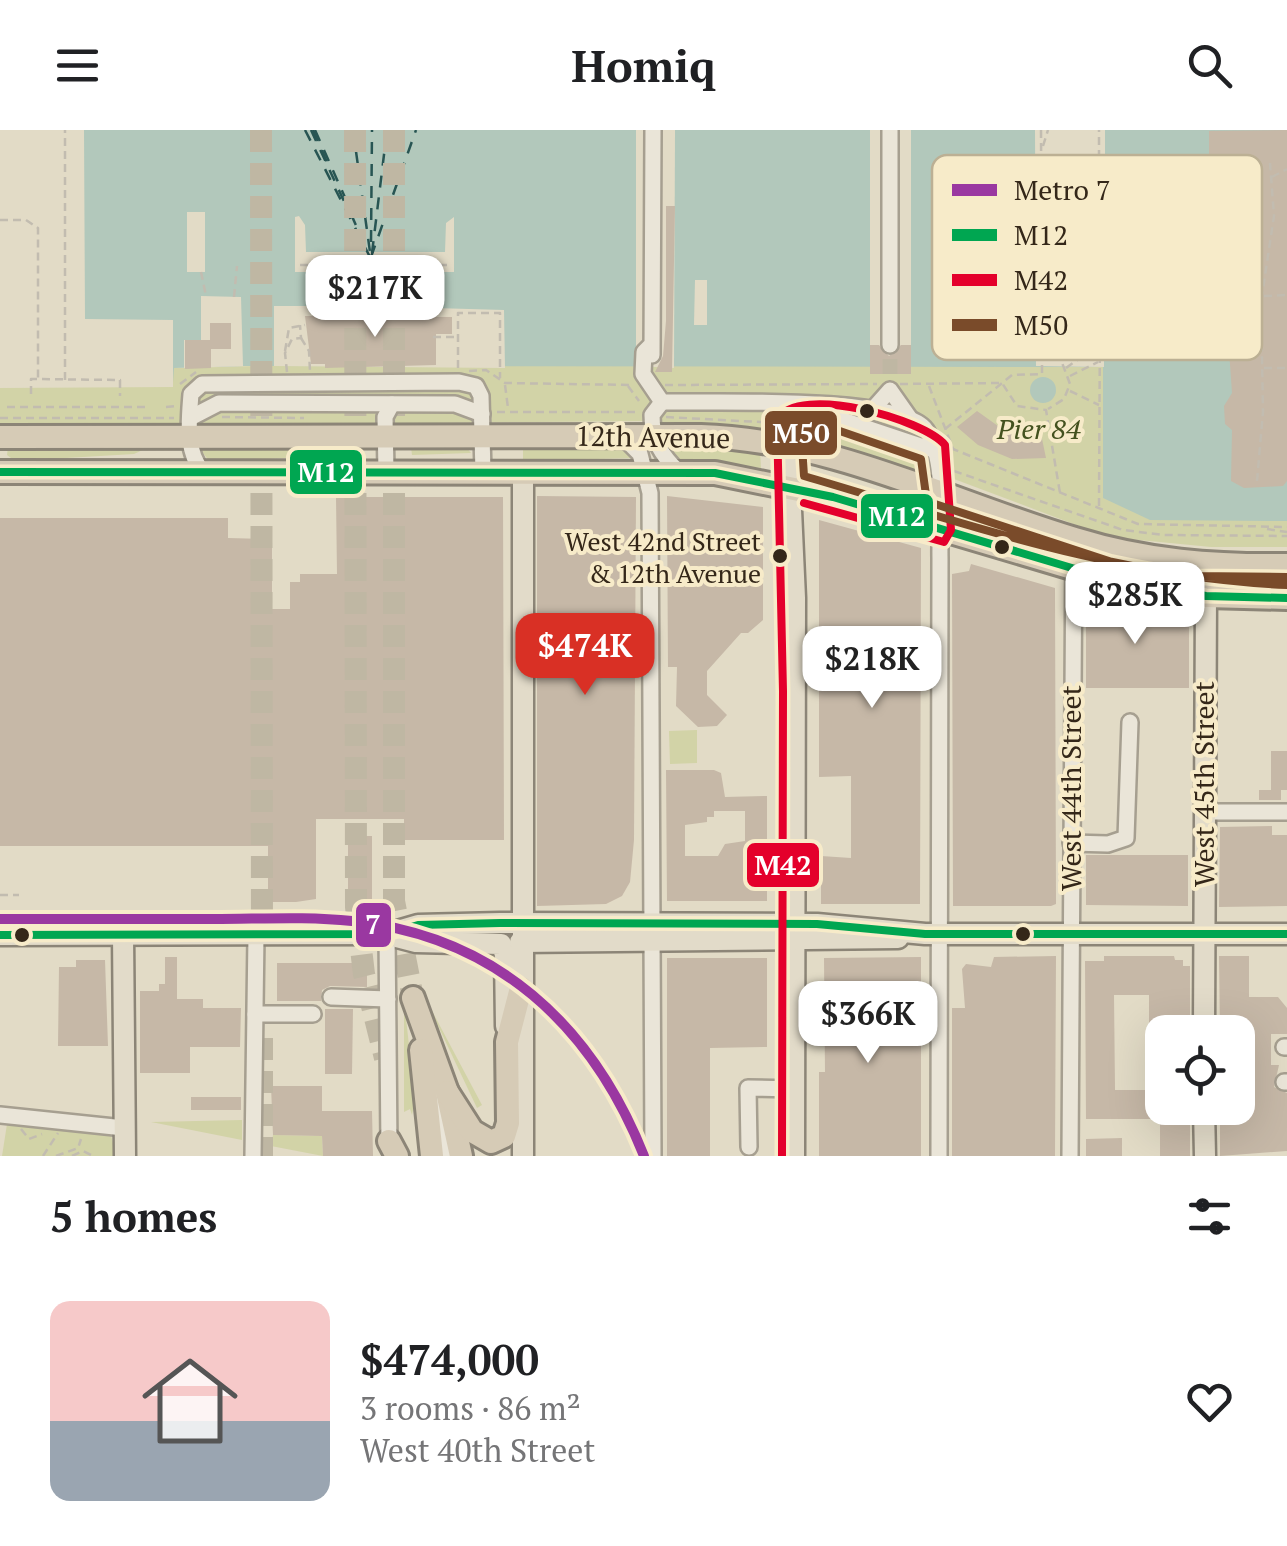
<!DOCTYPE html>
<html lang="en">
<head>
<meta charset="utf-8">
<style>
  body { margin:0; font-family:"PT Serif",serif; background:#f2f2f2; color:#202124; height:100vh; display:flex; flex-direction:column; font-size:38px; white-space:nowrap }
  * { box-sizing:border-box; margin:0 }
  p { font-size:32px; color:#757577 }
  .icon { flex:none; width:55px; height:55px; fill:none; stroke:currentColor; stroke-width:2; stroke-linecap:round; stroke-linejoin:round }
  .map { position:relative; height:1026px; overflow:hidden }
  .details { display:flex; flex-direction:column; background:#fff; flex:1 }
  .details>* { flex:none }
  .buttons { position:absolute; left:1145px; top:885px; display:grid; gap:20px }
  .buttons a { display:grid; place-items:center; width:110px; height:110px; border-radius:20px; background:#fff; box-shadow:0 10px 40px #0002; font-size:50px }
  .price { position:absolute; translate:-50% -85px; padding:0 22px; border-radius:20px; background:#fff; color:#222; font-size:32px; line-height:65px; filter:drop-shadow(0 2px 5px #0008) }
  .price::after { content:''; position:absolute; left:50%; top:60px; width:30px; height:22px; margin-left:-15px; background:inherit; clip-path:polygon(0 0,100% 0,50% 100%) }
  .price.selected { background:#d93025; color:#fff }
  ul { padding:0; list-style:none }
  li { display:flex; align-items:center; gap:30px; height:250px; padding:0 50px }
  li+li { border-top:2px solid #e0e0e0 }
  li span { display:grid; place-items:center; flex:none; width:280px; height:200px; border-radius:20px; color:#555 }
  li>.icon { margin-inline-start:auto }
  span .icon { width:120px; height:120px; fill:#fffc; stroke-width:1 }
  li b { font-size:42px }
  h2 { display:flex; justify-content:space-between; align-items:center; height:120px; padding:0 50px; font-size:42px }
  header { display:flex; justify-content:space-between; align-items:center; height:130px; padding:0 50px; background:#fff; font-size:45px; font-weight:700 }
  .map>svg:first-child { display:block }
  .green { fill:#d2d3a7 }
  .water { fill:#b2c8bb }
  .pier { fill:#e2dbc6; fill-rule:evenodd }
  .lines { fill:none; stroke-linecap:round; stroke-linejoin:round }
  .ferry { stroke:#285553; stroke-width:2.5; stroke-dasharray:12 10; stroke-linecap:butt }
  .building { fill:#c6b8a7; fill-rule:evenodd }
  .minor-tunnel { stroke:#bfb7a3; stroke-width:15; stroke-dasharray:15 8; stroke-linecap:butt }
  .highway-tunnel { stroke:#bfb7a3; stroke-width:22; stroke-dasharray:22 11; stroke-linecap:butt }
  .minor-casing { stroke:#a69f90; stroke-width:20 }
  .major-casing { stroke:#8c8577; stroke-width:25 }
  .highway-casing { stroke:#8c8577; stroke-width:28 }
  .path { stroke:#c2bcb0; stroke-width:2.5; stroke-dasharray:8 5; stroke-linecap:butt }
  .minor { stroke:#eae5d8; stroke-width:15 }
  .major { stroke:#e2dbc9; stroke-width:20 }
  .highway { stroke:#d6cbb6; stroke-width:22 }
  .bus-1-casing { stroke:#f7ebc9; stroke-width:15 }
  .bus-2-casing { stroke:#f7ebc9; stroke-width:15 }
  .bus-3-casing { stroke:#f7ebc9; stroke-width:15 }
  .bus-1 { stroke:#00a651; stroke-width:8 }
  .bus-2 { stroke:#e4002b; stroke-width:8 }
  .bus-3 { stroke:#7a4b2a; stroke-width:8 }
  .metro-1-casing { stroke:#f7ebc9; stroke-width:18 }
  .metro-1 { stroke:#9a38a1; stroke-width:10 }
  .bus-dot { fill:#342719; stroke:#f7ebc9; stroke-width:4 }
  .labels { text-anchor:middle; stroke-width:8; stroke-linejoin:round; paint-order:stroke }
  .bus-label { font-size:26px; fill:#342719; stroke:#f7ebc9; text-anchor:end }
  .park-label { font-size:28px; font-style:italic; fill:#44521f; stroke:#f7ebc9 }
  .street-label { font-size:28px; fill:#342719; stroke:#f7ebc9 }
  .key { fill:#f7ebc9; stroke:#bcb094; stroke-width:2.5 }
  .key-label { font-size:28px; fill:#342719 }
  .line-badge { stroke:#f7ebc9; stroke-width:4 }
  .badge-label { font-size:28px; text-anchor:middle; font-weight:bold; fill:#fff }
</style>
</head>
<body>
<header><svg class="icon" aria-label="menu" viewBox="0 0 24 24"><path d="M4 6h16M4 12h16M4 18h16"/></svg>Homiq<svg class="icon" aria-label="search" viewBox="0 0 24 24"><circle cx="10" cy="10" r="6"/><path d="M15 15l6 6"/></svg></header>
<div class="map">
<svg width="1287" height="1026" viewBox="0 0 1287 1026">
  <rect width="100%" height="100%" fill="#e2dbc6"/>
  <g class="green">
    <path d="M0,0l174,238h10l74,-2 1029,-236v417h-76l-103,-10 -170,-64 -9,2 -131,-39 -84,-9 -53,-1 -3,-5 -658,6z"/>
    <path d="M359,316v9c-51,0 -100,6 -150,6l-9,-12z"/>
    <path d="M523,316h95l16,12 -111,3z"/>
    <path d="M8,317l139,1 -13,6 -119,7 -8,-6z"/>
    <path d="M411,317h55l5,6 -59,2z"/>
    <path d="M666,317l94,2 1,19 -80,-8 -10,-4z"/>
    <path d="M962,389l86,24 -1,7 -86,-26z"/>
    <path d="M1287,446v11l-49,-1 -38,-6z"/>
    <path d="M697,600v33l-27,1 -1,-33z"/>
    <path d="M423,864l59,111 -5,3z"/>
    <path d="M404,870l11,100 -3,15 -2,-6 -6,3z"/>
    <path d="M242,990v20l-91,-18z"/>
    <path d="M7,994l104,11 5,21h-114z"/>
    <path d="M273,1005l49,1 1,20 -52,-10z"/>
  </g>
  <g class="water">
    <path d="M0,0h1287v391l-137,-1 -47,-22v-131l-860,-1 -69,2 -1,14 -173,1z"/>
    <circle cx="1043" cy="260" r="13"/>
  </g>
  <g class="pier">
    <path d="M0,0h84l1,189 88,1v67l-173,1z"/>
    <path d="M636,0h39l-1,238 -38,-2z"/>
    <path d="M870,0h41v236l-41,1z"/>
    <path d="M1035,0h70v68l9,1v62h-10v106l-68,-1z"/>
    <rect x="187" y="82" width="18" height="60"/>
    <path d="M299,86l6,9 1,27h139l1,-29 8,-6v55h-21l1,36 70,2 1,58 -231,-2v-60h43v-34h-22v-55zM422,141v37l-94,-1 -1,-35z"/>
    <path d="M695,150h12v45h-13z"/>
    <path d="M201,166l40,1 2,69 -59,2v-28h12l5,17z"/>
  </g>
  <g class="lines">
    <g class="ferry">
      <path d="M305,0l66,129"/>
      <path d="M311,0l38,82"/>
      <path d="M313,0l14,32"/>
      <path d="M315,0l36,81"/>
      <path d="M353,0l17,122"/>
      <path d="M351,84l7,16"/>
      <path d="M371,112l1,-112"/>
      <path d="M372,123l15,-123"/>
      <path d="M371,127l45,-127"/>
    </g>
  </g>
  <g class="building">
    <path d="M1287,0v351l-4,5 -39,2 -13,-7 1,-51 -7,-6 -1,-18 8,-13 -5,-72 4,-76 -4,-4 -5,-80h-13v-30z"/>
    <path d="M666,76h9l-3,166h-17l8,-16 3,-35z"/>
    <path d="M305,186l147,1v17h-16v31l-111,3v-4h-14z"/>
    <path d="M210,193h21v26h-20v19l-26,1v-29h25z"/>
    <path d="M870,215h9l10,11 12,-11h10v29h-41z"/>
    <path d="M977,281l28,20 36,3 5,24 -34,1 -34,-14 -21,-18z"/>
    <path d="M537,366l99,1 -2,343 -4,42 -8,14 -16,8 -69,2z"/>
    <path d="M667,366l96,11v113l-15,13h-7l-34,38v24l20,20 -10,11 -19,1 -22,-21 1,-39h-9z"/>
    <path d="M336,367h167l1,343h-100v-21h-88v80l-20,3h-28v-56h-268v-328h228v20l44,1v70h18v-27h10v-8h37z"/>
    <path d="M819,390l102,28 -1,356h-99v-48l30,2v-82l-32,1z"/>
    <path d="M971,434l84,24 1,316 -5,2h-98l-1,-332 17,-3z"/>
    <path d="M1086,466l103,20v72h-103z"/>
    <path d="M1271,621h16v39h-6v10h-22v-10h12z"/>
    <path d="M666,640h48l7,3 4,24 42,-1v105h-100zM714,681h31v30l-20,3 -7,12h-33v-31l22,-3v-5h7z"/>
    <path d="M1272,696v9h15v71l-68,1 1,-80z"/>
    <rect x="348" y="706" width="24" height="69"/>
    <path d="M1086,725h102v51l-102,-1z"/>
    <path d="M1056,826l-1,200h-103v-148h13l-3,-39 4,-5 25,3 3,-10z"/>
    <path d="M1104,826h70l1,4h8v6h7v66h-32v-5h-9v-32h-35l1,95h47v18h28v48h-30v-37h-74l-1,-158h19z"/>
    <path d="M1219,826h30v41h29l9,11v26h-16v31h8l-5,22 13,6v58l-67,5v-48h18v-76h-18z"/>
    <path d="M165,827h12v42h26v9h38l-1,39h-50v26h-50v-82h19v-7h6z"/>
    <path d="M921,827v26h-56v17l7,7 -7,7 1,19 5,10h11l6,-10h33v123h-102v-84h6l-1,-114z"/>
    <path d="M667,828h100v89l-57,1v108h-43z"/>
    <path d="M76,830h29l3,86h-50l1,-79h17z"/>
    <path d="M277,833h90v24l-37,-1 -8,4 -1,11h-44z"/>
    <path d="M325,879h28l-1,65h-27z"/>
    <path d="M271,956h51v25h50l1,45h-50l-1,-20 -49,-1z"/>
    <rect x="191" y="967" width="50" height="13"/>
    <path d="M1122,1008v18h-36v-17z"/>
  </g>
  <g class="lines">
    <path class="minor-tunnel" d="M890,244v-29"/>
    <g class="highway-tunnel">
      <path d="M261,0l1,821"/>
      <path d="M355,0l1,777 8,67 21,84"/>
      <path d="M394,0v771l19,97"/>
      <path d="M262,908v118"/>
    </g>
    <g class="minor-casing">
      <g id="minor">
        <path d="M890,0v215"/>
        <path d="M649,217l-5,5 -1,22 19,28c46,1 241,-7 264,28 22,33 13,91 14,128l-1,598"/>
        <path d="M652,225l1,-225"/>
        <path d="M662,272l-10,13c0,25 9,40 27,57"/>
        <path d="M874,278l16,-18 19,27"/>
        <path d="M190,288l29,-15 236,1 27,10"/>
        <path d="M622,306l18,18 10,39 3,663"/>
        <path d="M788,314l1,-22 15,-8 24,1 105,35"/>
        <path d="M203,342c-18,-20 -14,-52 -12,-78l11,-10 257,-2 17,4 5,10 2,77"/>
        <path d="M386,343l-1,-56 7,-13"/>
        <path d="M1203,682h84"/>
        <path d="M1071,713l37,1 18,-6 4,-116"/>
        <path d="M387,804l2,213"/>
        <path d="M331,867l57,2"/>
        <path d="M255,884h58"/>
        <path d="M877,903l1,-10 11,-10 49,-1"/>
        <path d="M1284,917h3"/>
        <path d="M1284,952h3"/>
        <path d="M437,960l6,66"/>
        <path d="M0,985l124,13"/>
        <path d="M749,1017l-1,-59 47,1"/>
        <path d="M253,1026l3,-221"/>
        <path d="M1070,1026l4,-617"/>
      </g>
    </g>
    <g class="major-casing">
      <g id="major">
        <path d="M788,314l7,154 -1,558"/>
        <path d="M123,804l2,222"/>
        <path d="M0,805l387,-1 31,-9 82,-2 317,1 108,10h362"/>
        <path d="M389,805l27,7 85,2 4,10 1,72"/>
        <path d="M520,812l378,-4"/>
        <path d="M1204,902l2,-436"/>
        <path d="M1204,978l1,48"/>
        <path d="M523,1026v-683"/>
      </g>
    </g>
    <g class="highway-casing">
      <g id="highway">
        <path d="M0,307l701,-1c132,4 250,66 374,103 71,22 139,27 212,26"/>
        <path d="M0,342l715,1 118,24 286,85 87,14 81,2"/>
        <path d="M413,868l34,94 14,64"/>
        <path d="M421,920l11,106"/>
        <path d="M447,962l25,39 19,11 13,-6 4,-13 -1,-81 14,-54"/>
        <path d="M389,1011l8,15"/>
      </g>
    </g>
    <g class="path">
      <path d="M1041,0l1,222 19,8 9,24 -6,15 -16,10"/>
      <path d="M1043,16l5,-16"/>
      <path d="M1272,47l15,-8"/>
      <path d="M0,90h26l12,8v151"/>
      <path d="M300,135h22v51"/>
      <path d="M322,135h126"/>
      <path d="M427,136l1,51"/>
      <path d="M201,142l5,24"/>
      <path d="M1044,161l29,-20"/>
      <path d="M1264,166l23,-1"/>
      <path d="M234,167l3,-31"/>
      <path d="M1071,189l16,13 -2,22 -29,-35 1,-12 24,-12"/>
      <path d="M433,207h23"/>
      <path d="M301,208l8,13 1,20"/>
      <path d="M285,221l4,-23 16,-3"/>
      <path d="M1053,223l20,-38 14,-12"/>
      <path d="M458,238v-55h42v65"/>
      <path d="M1066,238l18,-13"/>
      <path d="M1264,238h23"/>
      <path d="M469,241l17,-1 19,13 127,2"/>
      <path d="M287,242l-2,-19 7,-14 9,-1 -1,-13"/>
      <path d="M1070,246l28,-14"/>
      <path d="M65,250v-250"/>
      <path d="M180,254l16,-12"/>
      <path d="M900,254l102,-1 15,23 29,4 14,83"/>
      <path d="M505,255l3,23"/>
      <path d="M665,255l212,-1"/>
      <path d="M628,256l11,15"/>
      <path d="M929,256l24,63 185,75 149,3"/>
      <path d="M1070,261l29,14"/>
      <path d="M31,264v-15l89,1v16"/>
      <path d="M7,277h140"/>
      <path d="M166,277l11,-1"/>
      <path d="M497,282h142"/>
      <path d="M222,287l82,1"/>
      <path d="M666,287l112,6"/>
      <path d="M0,288h174"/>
      <path d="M810,299l117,35"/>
      <path d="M945,299l67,-54 30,-1v-21"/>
      <path d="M954,341l169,59 41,5 123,1"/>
      <path d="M1257,351l6,-69 -2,-110 13,-86 -4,-53"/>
      <path d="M1099,376l1,-188 -21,-31 -8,-57 9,-37 19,-19v-44"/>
      <path d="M1267,399l20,3"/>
      <path d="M0,765h19"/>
      <path d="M21,999l8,10 13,-5"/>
      <path d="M43,1026l15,-23"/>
      <path d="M56,1026l22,-8 3,-9"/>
      <path d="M72,1026l11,-5 10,5"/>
    </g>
    <use href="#minor" class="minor"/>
    <use href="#major" class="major"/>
    <use href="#highway" class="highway"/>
    <g class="bus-1-casing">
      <g id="bus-1">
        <path d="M0,342l715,1 118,24 286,85 87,14 81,2"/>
        <path d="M0,805l387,-1 31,-9 82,-2 317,1 108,10h362"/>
      </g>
    </g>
    <g class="bus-2-casing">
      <path id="bus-2" d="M782,1026l1,-465 -6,-272c23,-35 146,0 168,26l6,85 -7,12 -140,-39"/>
    </g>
    <g class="bus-3-casing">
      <path id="bus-3" d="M1287,447l-95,-1 -74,-12 -186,-61 -6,-8 -5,-36 -87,-30 -33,2 3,45c160,47 315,102 483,109"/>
    </g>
    <use href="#bus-1" class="bus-1"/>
    <use href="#bus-2" class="bus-2"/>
    <use href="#bus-3" class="bus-3"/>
    <g class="metro-1-casing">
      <path id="metro-1" d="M0,789c71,0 143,0 214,0 46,0 92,-3 138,2 144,15 240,104 292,235"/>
    </g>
    <use href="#metro-1" class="metro-1"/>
  </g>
  <g class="bus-dot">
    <circle cx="867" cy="281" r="9"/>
    <circle cx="1002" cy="417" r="9"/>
    <circle cx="780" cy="426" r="9"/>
    <circle cx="1023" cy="804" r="9"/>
    <circle cx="22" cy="805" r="9"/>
  </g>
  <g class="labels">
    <g class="bus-label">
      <text x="761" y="421">West 42nd Street<tspan x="761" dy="32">&amp; 12th Avenue</tspan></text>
    </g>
    <g class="park-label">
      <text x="1039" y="309">Pier 84</text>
    </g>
    <g class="street-label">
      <text transform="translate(653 307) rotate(1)" y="10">12th Avenue</text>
      <text transform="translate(1204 654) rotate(-90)" y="10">West 45th Street</text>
      <text transform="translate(1071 658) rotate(-90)" y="10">West 44th Street</text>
    </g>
  </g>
  <rect x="932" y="25" width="330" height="205" rx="15" class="key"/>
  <rect x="952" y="54" width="45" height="12" fill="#9a38a1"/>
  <rect x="952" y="99" width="45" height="12" fill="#00a651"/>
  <rect x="952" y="144" width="45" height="12" fill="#e4002b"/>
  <rect x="952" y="189" width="45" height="12" fill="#7a4b2a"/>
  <g class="key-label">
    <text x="1014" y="70">Metro 7</text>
    <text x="1014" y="115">M12</text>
    <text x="1014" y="160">M42</text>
    <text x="1014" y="205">M50</text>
  </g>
  <g class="line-badge">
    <rect x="763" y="279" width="76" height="48" rx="10" fill="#7a4b2a"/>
    <rect x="288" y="318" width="76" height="48" rx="10" fill="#00a651"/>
    <rect x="859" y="362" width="76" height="48" rx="10" fill="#00a651"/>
    <rect x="745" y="711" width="76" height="48" rx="10" fill="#e4002b"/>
    <rect x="354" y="771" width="39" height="48" rx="10" fill="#9a38a1"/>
  </g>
  <g class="badge-label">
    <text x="801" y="313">M50</text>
    <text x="326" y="352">M12</text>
    <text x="897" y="396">M12</text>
    <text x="783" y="745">M42</text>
    <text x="373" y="804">7</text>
  </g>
</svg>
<div class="buttons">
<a><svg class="icon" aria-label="locate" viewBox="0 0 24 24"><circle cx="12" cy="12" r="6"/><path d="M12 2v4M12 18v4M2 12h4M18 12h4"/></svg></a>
</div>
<b class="price" style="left:375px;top:210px">$217K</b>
<b class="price" style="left:1135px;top:517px">$285K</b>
<b class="price selected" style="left:585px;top:568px">$474K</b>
<b class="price" style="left:872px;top:581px">$218K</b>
<b class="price" style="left:868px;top:936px">$366K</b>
</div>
<section class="details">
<h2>5 homes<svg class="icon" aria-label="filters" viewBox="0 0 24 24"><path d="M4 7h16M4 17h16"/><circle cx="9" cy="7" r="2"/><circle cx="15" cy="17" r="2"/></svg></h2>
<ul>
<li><span style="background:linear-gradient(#f6c9c9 60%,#9aa5b1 0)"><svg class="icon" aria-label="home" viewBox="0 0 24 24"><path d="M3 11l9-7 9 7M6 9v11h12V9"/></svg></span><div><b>$474,000</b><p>3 rooms · 86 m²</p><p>West 40th Street</p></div><svg class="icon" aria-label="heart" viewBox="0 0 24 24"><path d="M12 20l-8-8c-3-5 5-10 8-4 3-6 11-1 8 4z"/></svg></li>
</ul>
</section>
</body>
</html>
